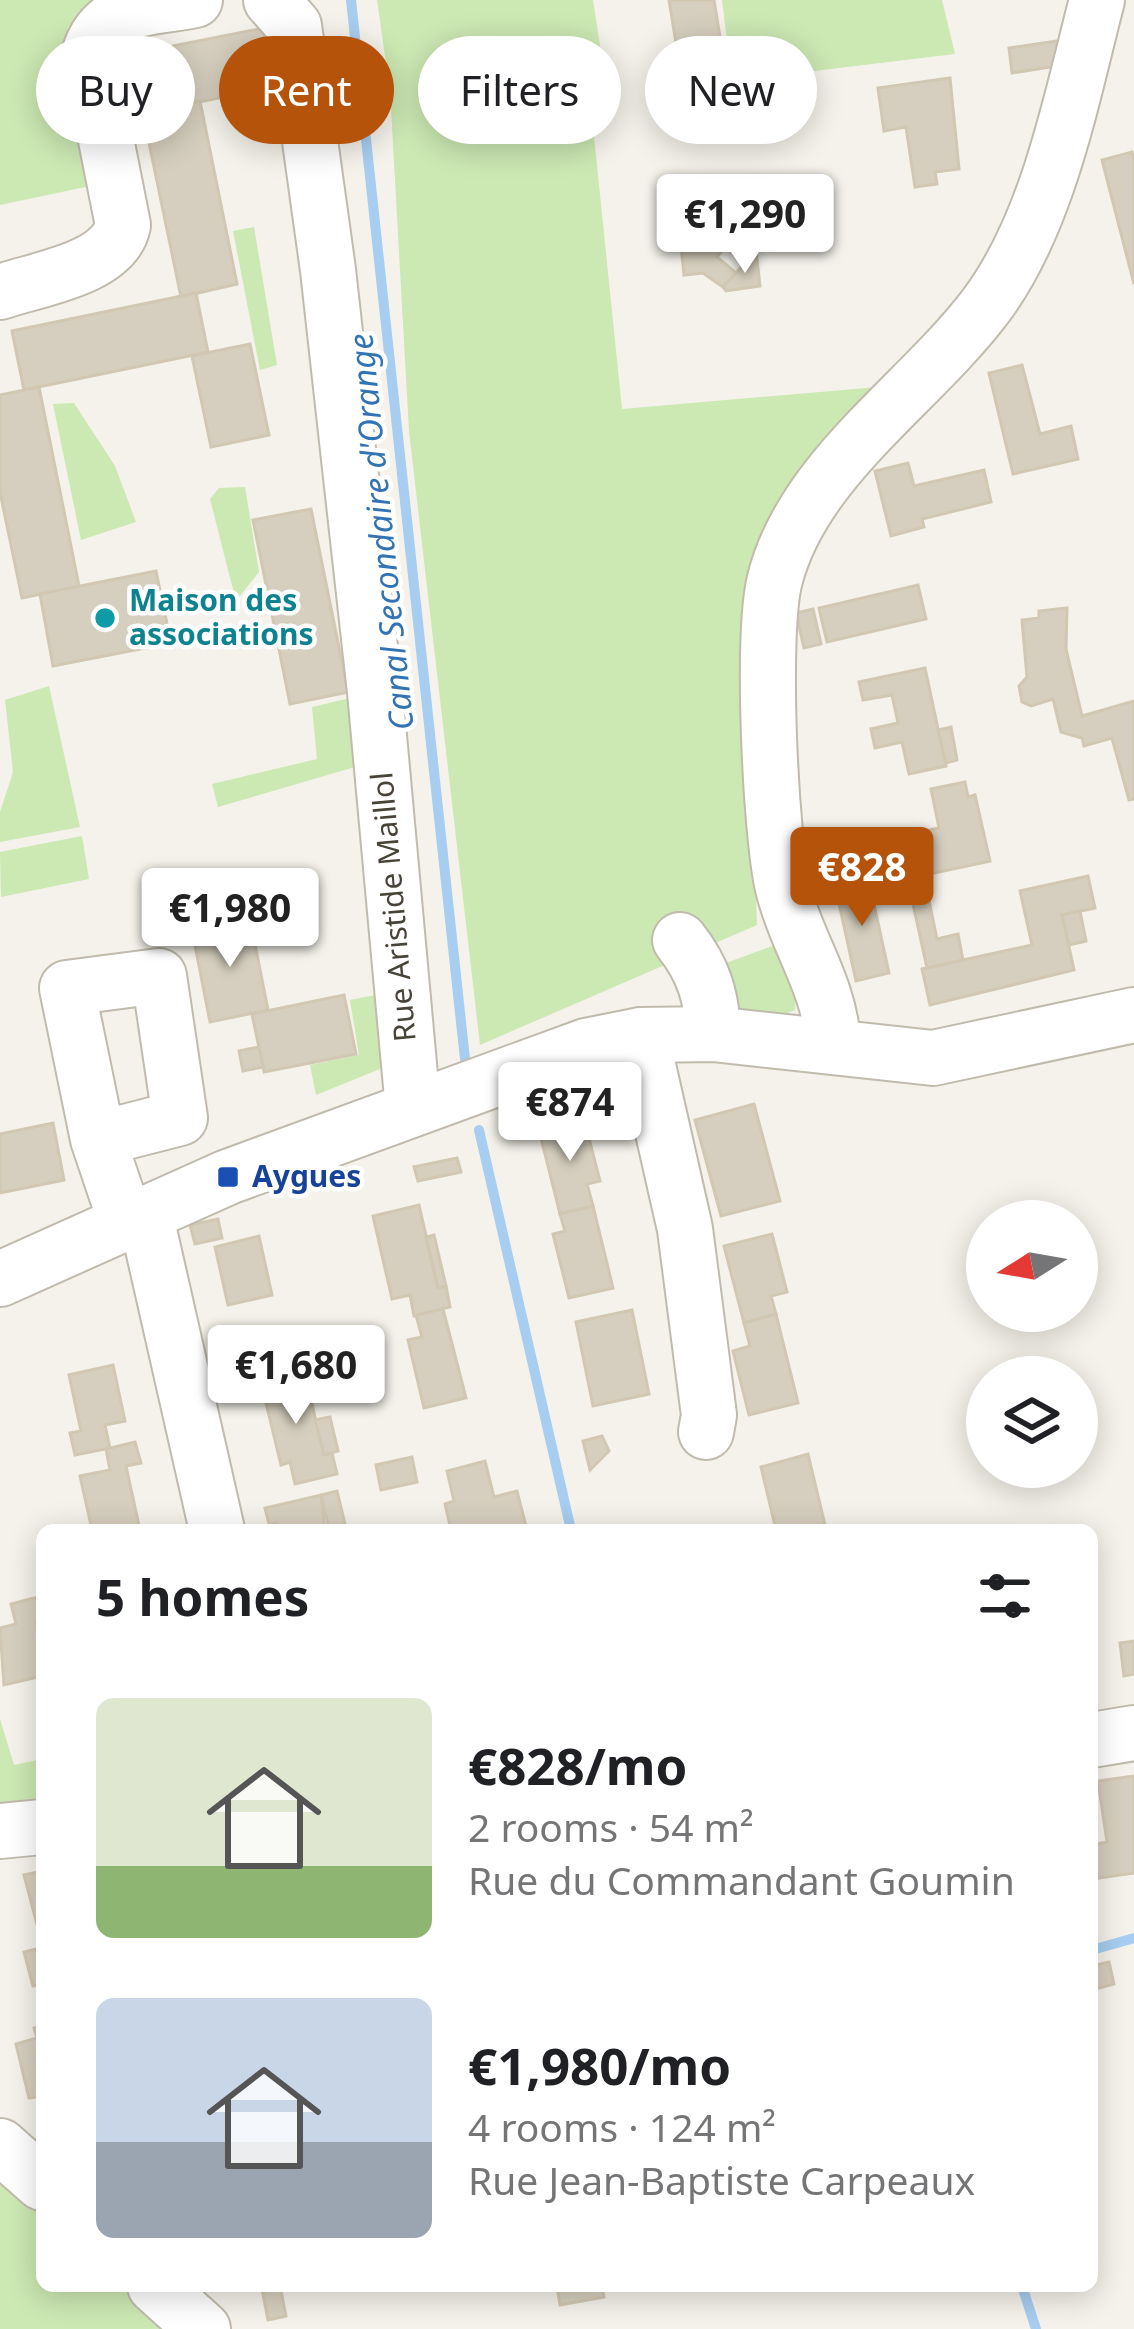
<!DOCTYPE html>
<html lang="en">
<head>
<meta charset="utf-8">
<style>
  body { margin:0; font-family:"Noto Sans",sans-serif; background:#f6f6f6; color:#202124; height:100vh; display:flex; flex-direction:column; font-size:45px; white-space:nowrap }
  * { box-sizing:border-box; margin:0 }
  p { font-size:39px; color:#757577 }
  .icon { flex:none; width:66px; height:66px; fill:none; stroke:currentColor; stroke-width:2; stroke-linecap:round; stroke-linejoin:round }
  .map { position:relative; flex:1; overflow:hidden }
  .drawer { position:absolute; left:36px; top:1524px; width:1062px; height:768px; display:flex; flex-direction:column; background:#fff; border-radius:18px; box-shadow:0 6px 30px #0003 }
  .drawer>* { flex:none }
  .top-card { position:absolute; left:36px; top:36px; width:1062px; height:108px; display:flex; gap:24px }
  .needle { width:78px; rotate:259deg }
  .fabs { position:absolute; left:966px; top:1200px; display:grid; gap:24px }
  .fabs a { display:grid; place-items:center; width:132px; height:132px; border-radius:50%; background:#fff; box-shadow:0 6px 30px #0003; font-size:60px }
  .price { position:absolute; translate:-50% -102px; padding:0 27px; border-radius:12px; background:#fff; color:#222; font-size:39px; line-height:78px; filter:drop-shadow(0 3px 6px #0008) }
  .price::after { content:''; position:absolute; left:50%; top:72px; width:36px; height:27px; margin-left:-18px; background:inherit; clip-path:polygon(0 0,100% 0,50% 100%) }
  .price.active { background:#b45309; color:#fff }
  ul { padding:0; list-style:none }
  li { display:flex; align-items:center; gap:36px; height:300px; padding:0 60px }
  li span { display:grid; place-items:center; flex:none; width:336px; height:240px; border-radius:18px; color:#555 }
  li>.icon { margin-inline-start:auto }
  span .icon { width:144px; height:144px; fill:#fffc; stroke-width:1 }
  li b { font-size:51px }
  h2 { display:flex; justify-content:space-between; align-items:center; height:144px; padding:0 60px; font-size:51px }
  .tag { padding:0 42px; border-radius:54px; background:#fff; box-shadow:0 6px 30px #0003; font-size:42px; line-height:108px }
  .tag.active { background:#b45309; color:#fff }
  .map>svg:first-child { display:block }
  .green { fill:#cce8b3 }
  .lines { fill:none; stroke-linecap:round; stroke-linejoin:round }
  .stream { stroke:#a7cdf0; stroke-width:10 }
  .building { fill:#d6cfbf; stroke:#d1c7b2; stroke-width:3 }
  .minor-casing { stroke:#c0bbac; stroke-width:58 }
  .minor { stroke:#fff; stroke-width:54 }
  .culture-dot { fill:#0f9aa8; stroke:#fff; stroke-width:4.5 }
  .transit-dot { fill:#1a4fb4; stroke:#fff; stroke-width:4.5 }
  .labels { text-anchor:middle; stroke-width:9; stroke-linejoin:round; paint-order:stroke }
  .culture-label { font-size:30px; font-weight:bold; fill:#0d838f; stroke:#fff; text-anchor:start }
  .street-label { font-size:30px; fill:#484338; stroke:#fff }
  .transit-label { font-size:30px; font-weight:bold; fill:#164399; stroke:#fff; text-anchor:start }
  .water-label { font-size:33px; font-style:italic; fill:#3273b4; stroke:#fff }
</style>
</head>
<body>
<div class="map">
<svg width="1134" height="2329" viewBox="0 0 1134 2329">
  <rect width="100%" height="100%" fill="#f4f2ea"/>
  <g class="green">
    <path d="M0,0h118l-50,27 -2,46 24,113 -90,19z"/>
    <path d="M377,0h216l16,104 -18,3 31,302 256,-22c-50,64 -116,126 -132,208l11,330 -277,120 -71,-614 -19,-340z"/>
    <path d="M722,0h220l13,54 -223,27z"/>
    <path d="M254,227l23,138 -17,5 -27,-139z"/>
    <path d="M74,403l41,63 21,56 -55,18 -28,-136z"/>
    <path d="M245,487l14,85 -23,29 -26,-102 9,-11z"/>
    <path d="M49,686l31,141 -80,15v-30l13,-40 -8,-72z"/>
    <path d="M354,697l1,70 -137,40 -6,-23 105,-25 -5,-52z"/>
    <path d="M82,836l7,43 -88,18 -1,-45z"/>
    <path d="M778,944l18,50 -1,16 -10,4 -54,-5 -16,-42z"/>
    <path d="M380,994l5,73 -69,28 -6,-30 49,-10 -9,-55z"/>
    <path d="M0,1719l14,46 28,-6v60l-42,-16z"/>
    <path d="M0,2166l42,36v84h99l48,43h-189z"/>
  </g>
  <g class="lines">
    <g class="stream">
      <path d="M351,0l114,1059"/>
      <path d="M479,1130l92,400"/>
      <path d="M1092,1950l42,-12"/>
      <path d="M1022,2286l14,43"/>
    </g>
  </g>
  <g class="building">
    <path d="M669,0h45l6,37 -44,6z"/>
    <path d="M264,28l12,58 -91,19 -12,-59z"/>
    <path d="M1063,40l-6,26 -45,7 -3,-25z"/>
    <path d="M950,78l9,91 -24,3 2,12 -22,3 -9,-60 -22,4 -6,-43z"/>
    <path d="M200,101l37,183 -56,13 -38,-183z"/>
    <path d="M1132,152l2,8v124l-32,-124z"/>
    <path d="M735,187l6,21 -6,9 29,24 -17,19 -20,-15 -10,12 19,16 -13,14 -20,-14 -19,2 -4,-39 16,-19 -3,-26z"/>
    <path d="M756,251l4,35 -34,5 -3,-4z"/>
    <path d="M196,293l12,59 -184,38 -12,-59z"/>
    <path d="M250,344l19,91 -58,12 -19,-91z"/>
    <path d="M1022,365l18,69 31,-8 7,33 -65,15 -24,-101z"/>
    <path d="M39,387l40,199 -57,12 -22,-106v-97z"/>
    <path d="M908,463l6,23 70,-16 7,32 -69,17 2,8 -33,9 -16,-65z"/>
    <path d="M311,509l37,183 -58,12 -37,-184z"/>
    <path d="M156,571l15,72 -118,23 -13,-72z"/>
    <path d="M918,585l8,34 -99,23 -8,-34z"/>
    <path d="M1067,608l-1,41 16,67 52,-15v98l-5,1 -17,-62 -28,8 -2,-8 -21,-6 -8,-33 -22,7 -9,-4 -3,-16 8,-9 -5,-57 17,-2v-7z"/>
    <path d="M813,609l8,35 -17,4 -8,-35z"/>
    <path d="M925,668l21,98 -37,8 -7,-32 -27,6 -4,-19 27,-6 -6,-28 -29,5 -4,-18z"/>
    <path d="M951,727l6,33 -11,3 -8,-33z"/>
    <path d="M965,782l3,15 7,-2 15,66 -65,14 -9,-42 23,-5 -8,-39z"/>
    <path d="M1088,876l7,32 -33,7 12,55 -144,35 -8,-36 110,-24 -12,-54z"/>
    <path d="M868,877l21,96 -33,8 -21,-96z"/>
    <path d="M927,891l10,48 21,-5 5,26 -36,8 -16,-73z"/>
    <path d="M1080,911l6,30 -17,4 -7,-30z"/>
    <path d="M250,919l18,91 -58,12 -18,-92z"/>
    <path d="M344,995l12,59 -92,18 -12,-58z"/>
    <path d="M259,1047l4,20 -20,4 -4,-20z"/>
    <path d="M754,1104l26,97 -59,15 -26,-96z"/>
    <path d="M584,1119l16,62 -13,3 6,22 -33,8 -21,-84z"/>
    <path d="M53,1123l11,57 -64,13v-59z"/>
    <path d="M457,1158l4,14 -43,9 -4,-14z"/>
    <path d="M419,1205l19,83 8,-2 4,21 -36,9 -4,-21 -18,4 -19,-83z"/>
    <path d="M593,1206l20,82 -44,10 -16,-64 12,-3 -5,-17z"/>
    <path d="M218,1219l4,19 -27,6 -5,-19z"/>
    <path d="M772,1234l15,58 -16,4 5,18 -32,9 -20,-77z"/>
    <path d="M434,1235l12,51 -8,2 -12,-51z"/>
    <path d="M259,1236l13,59 -44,10 -13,-58z"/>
    <path d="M443,1309l23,89 -42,10 -16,-68 14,-3 -6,-22z"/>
    <path d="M632,1310l17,84 -56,12 -17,-84z"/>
    <path d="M776,1314l22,89 -49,12 -16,-64 17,-5 -6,-23z"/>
    <path d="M113,1365l12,56 -20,4 5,23 -35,7 -5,-22 11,-2 -12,-56z"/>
    <path d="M304,1370l20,85 8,-2 5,21 -42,10 -5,-22 -9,3 -21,-87z"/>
    <path d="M330,1417l8,34 -14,4 -9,-35z"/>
    <path d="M602,1436l7,15 -19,19 -7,-29z"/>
    <path d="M135,1442l6,21 -15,3 14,64h-48l-12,-54 30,-6 -4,-21z"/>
    <path d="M808,1454l17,71 -49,5 -15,-63z"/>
    <path d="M412,1457l5,25 -36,8 -5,-25z"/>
    <path d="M485,1461l9,36 23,-6 10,39h-76l-6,-26 9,-3 -7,-30z"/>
    <path d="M337,1491l8,33 -16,4 -8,-33z"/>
    <path d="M321,1495l4,35h-46l-2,-7 -8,1 -4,-16z"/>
    <path d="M42,1596v22l-6,2 6,56 -38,9 -4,-57 16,-4 -5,-20z"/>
    <path d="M1134,1641v33l-10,2 -4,-33z"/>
    <path d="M1134,1776v97l-42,6v-34l15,-3 -9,-61z"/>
    <path d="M42,1871v64l-2,1 -16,-61z"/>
    <path d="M40,1948l2,36 -9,2 -9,-34z"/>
    <path d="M1109,1962l5,22 -22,6v-24z"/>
    <path d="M42,2026v70l-13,2 -13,-54 21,-6 -3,-10z"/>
    <path d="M280,2286l6,30 -18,4 -6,-31z"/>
    <path d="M557,2286h45l2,11 -44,8z"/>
  </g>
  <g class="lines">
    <g class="minor-casing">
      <g id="minor">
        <path d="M271,0l23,26 34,244 47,422 38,416"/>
        <path d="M0,292c37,-13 114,-23 123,-67l-34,-171c16,-51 59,-44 106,-54"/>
        <path d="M680,940c23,29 32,56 33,94"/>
        <path d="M641,1035l44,194 24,186 -3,17"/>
        <path d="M833,1043c-3,-57 -37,-101 -50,-155 -13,-54 -22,-257 -8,-309 28,-110 144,-185 210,-272 63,-83 86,-207 112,-307"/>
        <path d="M98,1139l-31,-151 92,-12 21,142 -82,21 28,83"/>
        <path d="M145,1213l72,317"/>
        <path d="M0,1279l228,-102 358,-131 55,-11 72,-1 220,24 201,-43"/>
        <path d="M1092,1740l42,-7"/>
        <path d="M0,1831l42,-4"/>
        <path d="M0,2146l42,37"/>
        <path d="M155,2286l48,43"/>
      </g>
    </g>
    <use href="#minor" class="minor"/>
  </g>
  <circle class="culture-dot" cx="105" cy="618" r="12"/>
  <rect class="transit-dot" x="216" y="1165" width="24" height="24" rx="6"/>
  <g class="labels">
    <g class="culture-label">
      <text x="129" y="611">Maison des<tspan x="129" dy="34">associations</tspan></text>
    </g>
    <g class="street-label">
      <text transform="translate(394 907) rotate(-95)" y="10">Rue Aristide Maillol</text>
    </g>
    <g class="transit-label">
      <text x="252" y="1187">Aygues</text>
    </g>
    <g class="water-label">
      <text transform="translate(381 532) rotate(-96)" y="12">Canal Secondaire d'Orange</text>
    </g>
  </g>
</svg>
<div class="fabs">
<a><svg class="needle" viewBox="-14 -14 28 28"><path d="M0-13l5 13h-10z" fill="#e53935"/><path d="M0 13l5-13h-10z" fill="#757577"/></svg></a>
<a><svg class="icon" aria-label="layers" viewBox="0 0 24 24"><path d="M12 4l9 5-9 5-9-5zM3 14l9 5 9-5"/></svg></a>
</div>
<b class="price" style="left:745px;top:276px">€1,290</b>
<b class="price active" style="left:862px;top:929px">€828</b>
<b class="price" style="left:230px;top:970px">€1,980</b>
<b class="price" style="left:570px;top:1164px">€874</b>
<b class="price" style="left:296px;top:1427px">€1,680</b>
<div class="top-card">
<a class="tag">Buy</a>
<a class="tag active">Rent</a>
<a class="tag">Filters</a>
<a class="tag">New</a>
</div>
<section class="drawer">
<h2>5 homes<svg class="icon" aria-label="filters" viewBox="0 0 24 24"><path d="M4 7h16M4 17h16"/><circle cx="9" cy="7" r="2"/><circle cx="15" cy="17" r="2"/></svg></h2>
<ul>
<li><span style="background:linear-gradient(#dfe7d0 70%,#8fb573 0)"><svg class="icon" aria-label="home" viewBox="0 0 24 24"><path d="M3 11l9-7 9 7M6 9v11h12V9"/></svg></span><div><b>€828/mo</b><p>2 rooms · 54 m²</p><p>Rue du Commandant Goumin</p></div></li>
<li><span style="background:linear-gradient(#c9d6e8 60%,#9aa5b1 0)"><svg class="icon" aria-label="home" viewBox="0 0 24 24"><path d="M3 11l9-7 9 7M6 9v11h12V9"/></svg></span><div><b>€1,980/mo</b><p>4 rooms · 124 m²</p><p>Rue Jean-Baptiste Carpeaux</p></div></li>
</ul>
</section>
</div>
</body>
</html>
